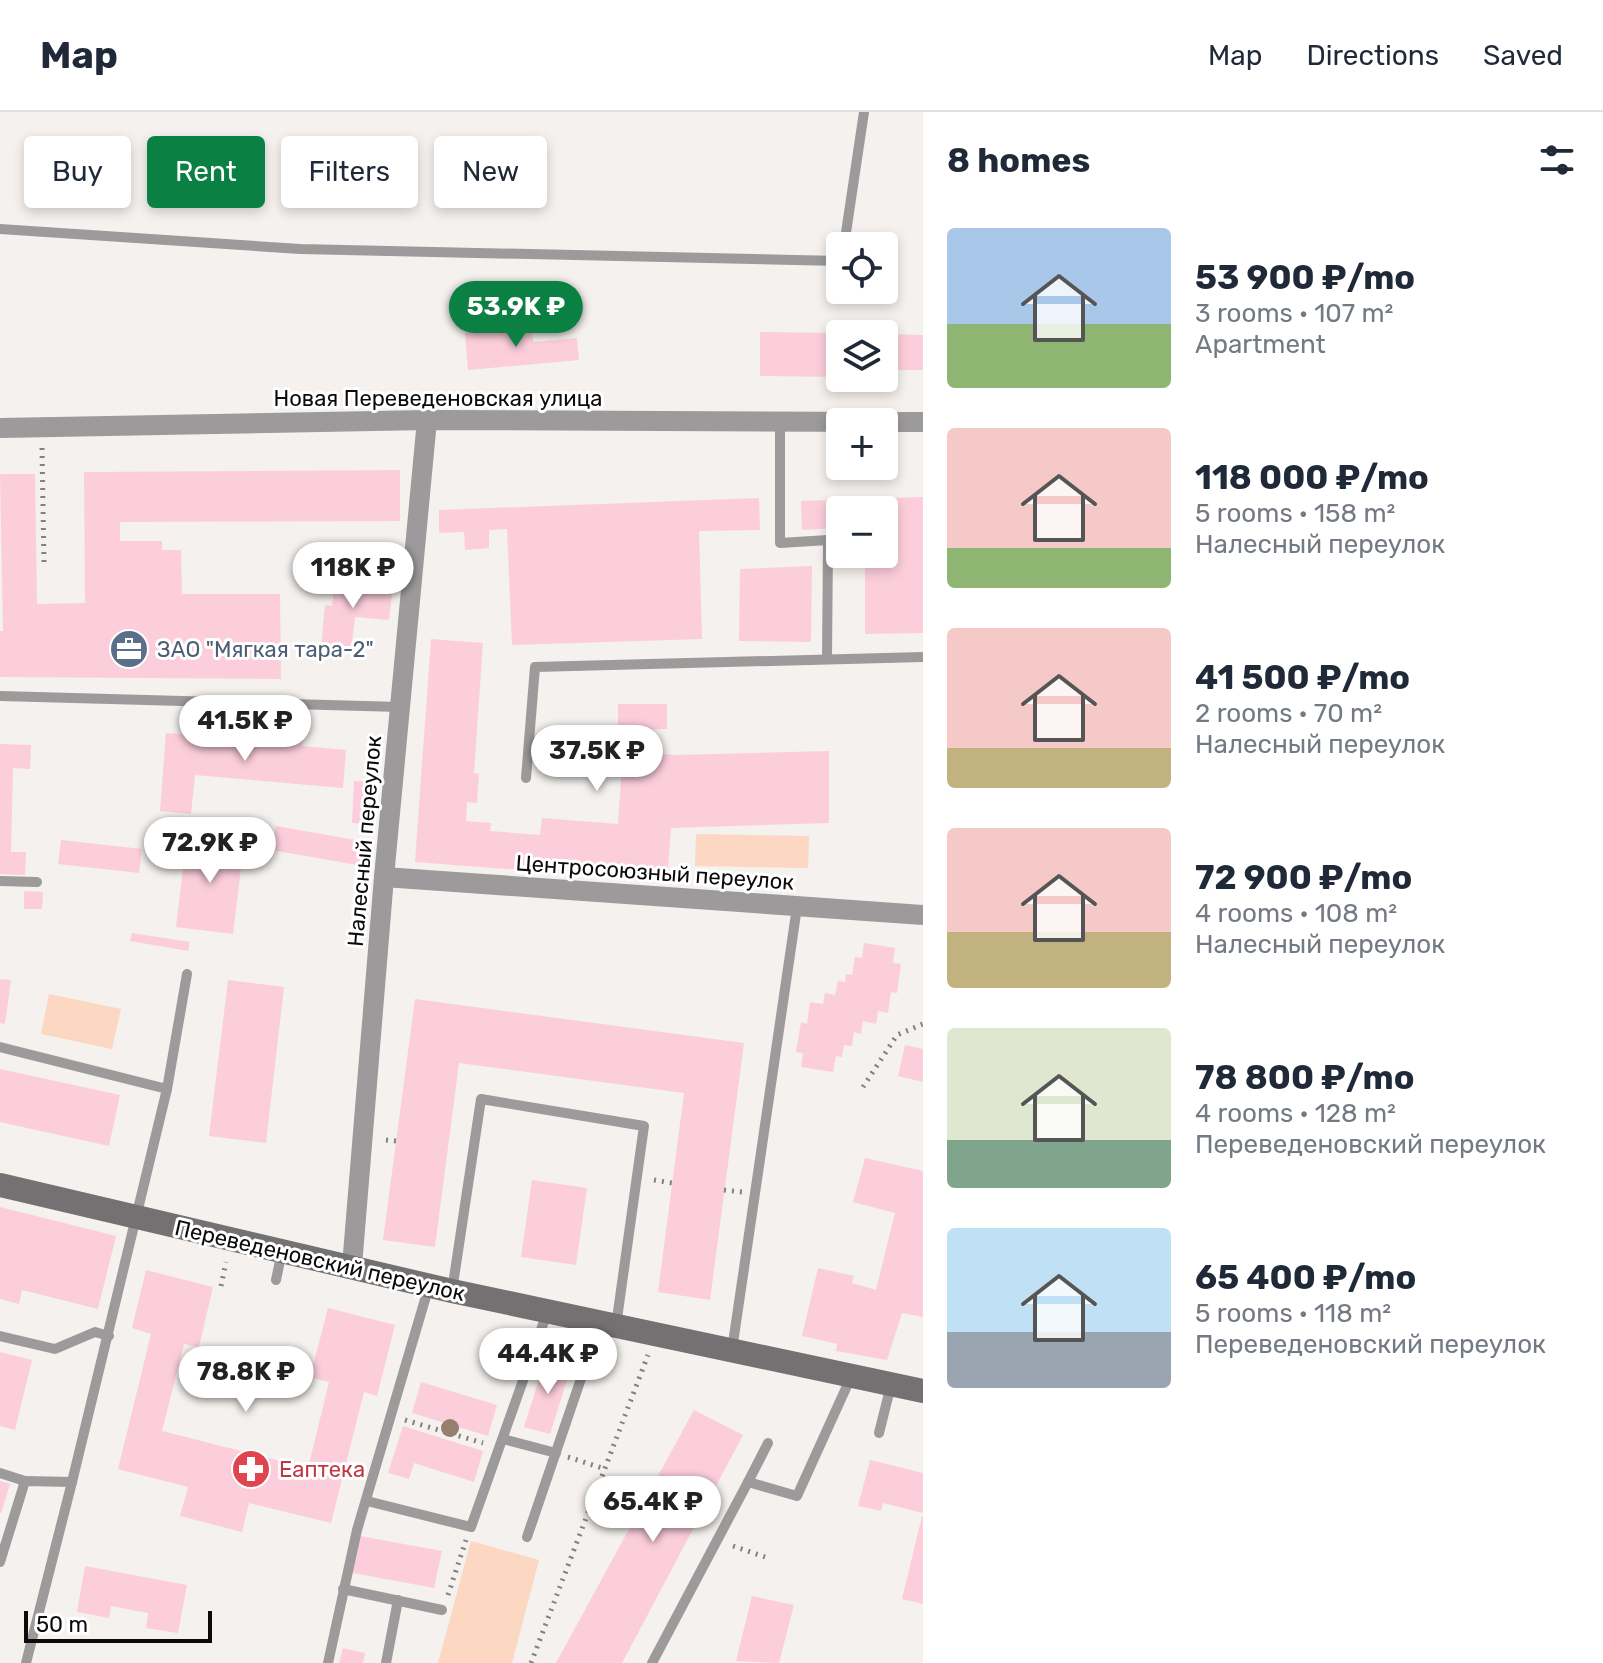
<!DOCTYPE html>
<html lang="en">
<head>
<meta charset="utf-8">
<style>
  body { margin:0; font-family:Rubik,sans-serif; background:#f6f6f7; color:#1f2937; height:100vh; display:flex; flex-direction:column; font-size:30px; white-space:nowrap }
  * { box-sizing:border-box; margin:0 }
  p { font-size:26px; color:#747a83 }
  .icon { flex:none; width:44px; height:44px; fill:none; stroke:currentColor; stroke-width:2; stroke-linecap:round; stroke-linejoin:round }
  .map { position:relative; flex:1; overflow:hidden }
  .sheet { display:flex; flex-direction:column; background:#fff; width:680px }
  .sheet>* { flex:none }
  .banner { position:absolute; left:24px; top:24px; width:760px; height:72px; display:flex; gap:16px }
  .controls { position:absolute; left:826px; top:120px; display:grid; gap:16px }
  .controls a { display:grid; place-items:center; width:72px; height:72px; border-radius:8px; background:#fff; box-shadow:0 4px 12px #0003; font-size:40px }
  .scale { position:absolute; left:24px; bottom:20px; width:188px; box-sizing:border-box; padding-left:8px; border:4px solid #0c0b0b; border-top:0; font-size:22px; line-height:28px; white-space:nowrap; color:#0c0b0b; -webkit-text-stroke:6px #fff; paint-order:stroke }
  .price { position:absolute; translate:-50% -68px; padding:0 18px; border-radius:28px; background:#fff; color:#222; font-size:26px; line-height:52px; filter:drop-shadow(0 2px 4px #0008) }
  .price::after { content:''; position:absolute; left:50%; top:48px; width:24px; height:18px; margin-left:-12px; background:inherit; clip-path:polygon(0 0,100% 0,50% 100%) }
  .price.selected { background:#0b8043; color:#fff }
  ul { padding:0; list-style:none }
  li { display:flex; align-items:center; gap:24px; height:200px; padding:0 24px }
  li span { display:grid; place-items:center; flex:none; width:224px; height:160px; border-radius:8px; color:#555 }
  li>.icon { margin-inline-start:auto }
  span .icon { width:96px; height:96px; fill:#fffc; stroke-width:1 }
  li b { font-size:34px }
  h2 { display:flex; justify-content:space-between; align-items:center; height:96px; padding:0 24px; font-size:34px }
  .pill { padding:0 28px; border-radius:8px; background:#fff; box-shadow:0 4px 12px #0003; font-size:28px; line-height:72px }
  .pill.selected { background:#0b8043; color:#fff }
  header { display:flex; align-items:center; gap:48px; box-sizing:border-box; height:112px; padding:0 40px; background:#fff; border-bottom:2px solid #e0e1e3 }
  header strong { font-size:38px }
  nav { display:flex; gap:44px; margin-inline-start:auto; font-size:28px }
  main { display:flex; flex:1; min-height:0 }
  .map>svg:first-child { display:block }
  .green { fill:#fcd7c1 }
  .building { fill:#fccedb }
  .lines { fill:none; stroke-linecap:round; stroke-linejoin:round }
  .path { stroke:#838180; stroke-width:5; stroke-dasharray:2 6; stroke-linecap:butt }
  .lane { stroke:#9c9a9a; stroke-width:10 }
  .street { stroke:#9c9a9a; stroke-width:20 }
  .secondary { stroke:#737171; stroke-width:24 }
  .tree { fill:#967f6d }
  .labels { text-anchor:middle; stroke-width:6; stroke-linejoin:round; paint-order:stroke }
  .street-label { font-size:22px; fill:#0c0b0b; stroke:#fff }
  .service-label { font-size:22px; fill:#4e5e75; stroke:#fff; text-anchor:start }
  .health-label { font-size:22px; fill:#be3a42; stroke:#fff; text-anchor:start }
</style>
</head>
<body>
<header>
<strong>Map</strong>
<nav><a>Map</a><a>Directions</a><a>Saved</a></nav>
</header>
<main>
<div class="map">
<svg width="923" height="1551" viewBox="0 0 923 1551">
  <rect width="100%" height="100%" fill="#f4f1ee"/>
  <g class="green">
    <path d="M696,722l113,2 -1,32 -113,-2z"/>
    <path d="M49,882l72,15 -9,40 -71,-15z"/>
    <path d="M471,1429l68,19 -27,103h-74z"/>
  </g>
  <g class="building">
    <path d="M532,215l1,15 44,-4 2,22 -111,10 -3,-37z"/>
    <path d="M760,220l80,1v44l-80,-1z"/>
    <path d="M884,222l39,1v35h-39z"/>
    <path d="M400,358v51l-280,1v19h42v9h19l1,44h98l1,85 -281,-2v-46h3l-3,-157h35l2,130 48,-1 -1,-131z"/>
    <path d="M923,385v136l-58,1v-80h19v-44h-44v18l-38,2 -1,-29z"/>
    <path d="M759,386l1,32 -61,1 3,108 -190,6 -5,-116 -18,1v18l-24,2 -1,-18 -25,1v-23z"/>
    <path d="M812,454l-1,76 -72,-1 1,-72z"/>
    <path d="M335,467l58,6 -4,35 -34,-3 -4,33 -30,-3 4,-42 7,1z"/>
    <path d="M431,527l52,4 -9,130 5,1 -2,29 -10,-1 -1,19 25,2 -1,8 50,4 2,-17 76,6 5,-73 53,4 153,-4v72l-158,5 -4,53 -252,-19z"/>
    <path d="M618,592h49v25l-49,1z"/>
    <path d="M286,606l19,1 -3,27 44,4 -3,38 -148,-13 -4,39 -31,-3 6,-78 118,10z"/>
    <path d="M0,632l31,1 -1,24 -17,-1 -2,84h15l-1,23 -25,-1z"/>
    <path d="M354,669l21,1 -3,42 -20,-1z"/>
    <path d="M276,714l97,17 -4,24 -98,-17z"/>
    <path d="M187,724l57,7 -11,91 -57,-7z"/>
    <path d="M61,728l81,9 -3,24 -81,-9z"/>
    <path d="M24,779l19,1 -1,17h-18z"/>
    <path d="M132,821l58,9 -2,9 -58,-10z"/>
    <path d="M864,831l31,5 -2,15 8,1 -4,29 -6,-1 -3,21 -10,-2 -2,13 -13,-3 -2,13 -7,-2 -2,14 -8,-1 -2,12 -6,-1 -3,16 -32,-5 2,-14 -7,-1 5,-30 6,2 3,-22 13,2 2,-11 10,2 3,-14 7,1 1,-8 6,1 3,-18 7,1z"/>
    <path d="M0,867l11,1 -6,44 -5,-1z"/>
    <path d="M228,868l56,7 -18,156 -57,-7z"/>
    <path d="M415,887l329,44 -34,257 -52,-8 26,-199 -225,-30 -24,184 -52,-7z"/>
    <path d="M905,933l18,4v33l-25,-6z"/>
    <path d="M0,957l120,26 -11,51 -109,-24z"/>
    <path d="M865,1046l58,13v146l-21,-4 -15,47 -51,-9 1,-7 -35,-8 16,-68 36,8 -2,7 24,7 19,-77 -42,-11z"/>
    <path d="M532,1068l55,8 -11,77 -55,-8z"/>
    <path d="M0,1095l116,29 -18,73 -76,-19 -3,14 -19,-5z"/>
    <path d="M146,1158l67,17 -14,60 -15,-3 -22,87 146,37 21,-86 -19,-5 18,-69 67,17 -18,71 -13,-4 -33,131 -82,-20 -7,29 -62,-16 8,-29 -70,-18 33,-135 -19,-6z"/>
    <path d="M0,1240l32,8 -17,70 -15,-4z"/>
    <path d="M546,1245l26,7 -22,70 -26,-7z"/>
    <path d="M421,1270l76,23 -9,31 -76,-23z"/>
    <path d="M694,1298l49,25 -121,228h-66z"/>
    <path d="M403,1314l80,25 -9,31 -60,-19 -5,16 -21,-6z"/>
    <path d="M870,1348l53,13v40l-40,-10 -2,8 -23,-5z"/>
    <path d="M0,1369l10,3 -9,29h-1z"/>
    <path d="M922,1404l1,1v87l-21,-5z"/>
    <path d="M360,1424l82,15 -8,37 -81,-15z"/>
    <path d="M85,1454l102,19 -9,48 -32,-5 2,-15 -37,-7 -2,12 -32,-6z"/>
    <path d="M752,1484l42,9 -15,58 -43,-2z"/>
    <path d="M343,1536l22,5 -2,10h-24z"/>
  </g>
  <g class="lines">
    <g class="path">
      <path d="M42,336l2,115"/>
      <path d="M863,975l34,-52 26,-11"/>
      <path d="M386,1028l10,1"/>
      <path d="M654,1068l18,3"/>
      <path d="M724,1078l18,2"/>
      <path d="M221,1174l5,-24"/>
      <path d="M405,1308l78,23"/>
      <path d="M568,1345l37,12"/>
      <path d="M733,1434l32,11"/>
      <path d="M448,1483l18,-55"/>
      <path d="M531,1551l117,-308"/>
    </g>
    <g class="lane">
      <path d="M0,117l300,20 540,12"/>
      <path d="M844,134l20,-134"/>
      <path d="M869,134l14,-8"/>
      <path d="M780,310v121l48,-3 -1,119"/>
      <path d="M0,584l400,11"/>
      <path d="M526,666l9,-111 388,-10"/>
      <path d="M0,769l37,1"/>
      <path d="M0,935l167,42 -95,393 -47,-1 -25,81"/>
      <path d="M167,977l20,-115"/>
      <path d="M276,1168l6,-29"/>
      <path d="M452,1179l29,-192 163,27 -28,200"/>
      <path d="M0,1224l55,13 40,-17 14,4"/>
      <path d="M732,1238l65,-443"/>
      <path d="M879,1321l12,-48"/>
      <path d="M503,1327l53,14"/>
      <path d="M0,1361l25,8"/>
      <path d="M748,1370l20,-39"/>
      <path d="M367,1389l104,26 76,-214"/>
      <path d="M527,1425l73,-214"/>
      <path d="M343,1477l99,21"/>
      <path d="M26,1551l46,-181"/>
      <path d="M328,1551l29,-133 72,-244"/>
      <path d="M386,1551l12,-63"/>
      <path d="M652,1551l96,-181 49,14 54,-119"/>
    </g>
    <g class="street">
      <path d="M884,310h39"/>
      <path d="M0,316l427,-8 449,2"/>
      <path d="M384,765l539,38"/>
      <path d="M352,1154l32,-389 43,-457"/>
    </g>
    <path class="secondary" d="M0,1073l452,106 471,100"/>
  </g>
  <circle class="tree" cx="450" cy="1316" r="9"/>
  <defs>
    <g id="office-disc" transform="scale(2)"><circle r="9.5" fill="#5c6f8a" stroke="#fff"/><path d="M-6-3h4V-5.5h4V-3h4V5H-6ZM-1-4.5V-3h2v-1.5ZM-6 0V1H6V0Z" fill="#fff"/></g>
    <g id="pharmacy-disc" transform="scale(2)"><circle r="9.5" fill="#e0444e" stroke="#fff"/><path d="M-2-6h4v4h4v4h-4v4h-4v-4h-4v-4h4Z" fill="#fff"/></g>
  </defs>
  <g fill-rule="evenodd">
    <use href="#office-disc" x="129" y="537"/>
    <use href="#pharmacy-disc" x="251" y="1357"/>
  </g>
  <g class="labels">
    <g class="street-label">
      <text x="438" y="294">Новая Переведеновская улица</text>
      <text transform="translate(364 729) rotate(-85)" y="8">Налесный переулок</text>
      <text transform="translate(655 760) rotate(4)" y="8">Центросоюзный переулок</text>
      <text transform="translate(320 1148) rotate(13)" y="8">Переведеновский переулок</text>
    </g>
    <g class="service-label">
      <text x="157" y="545">ЗАО "Мягкая тара-2"</text>
    </g>
    <g class="health-label">
      <text x="279" y="1365">Еаптека</text>
    </g>
  </g>
</svg>
<div class="controls">
<a><svg class="icon" aria-label="locate" viewBox="0 0 24 24"><circle cx="12" cy="12" r="6"/><path d="M12 2v4M12 18v4M2 12h4M18 12h4"/></svg></a>
<a><svg class="icon" aria-label="layers" viewBox="0 0 24 24"><path d="M12 4l9 5-9 5-9-5zM3 14l9 5 9-5"/></svg></a>
<a>+</a>
<a>−</a>
</div>
<div class="scale">50 m</div>
<b class="price selected" style="left:516px;top:237px">53.9K ₽</b>
<b class="price" style="left:353px;top:498px">118K ₽</b>
<b class="price" style="left:245px;top:651px">41.5K ₽</b>
<b class="price" style="left:597px;top:681px">37.5K ₽</b>
<b class="price" style="left:210px;top:773px">72.9K ₽</b>
<b class="price" style="left:548px;top:1284px">44.4K ₽</b>
<b class="price" style="left:246px;top:1302px">78.8K ₽</b>
<b class="price" style="left:653px;top:1432px">65.4K ₽</b>
<div class="banner">
<a class="pill">Buy</a>
<a class="pill selected">Rent</a>
<a class="pill">Filters</a>
<a class="pill">New</a>
</div>
</div>
<section class="sheet">
<h2>8 homes<svg class="icon" aria-label="filters" viewBox="0 0 24 24"><path d="M4 7h16M4 17h16"/><circle cx="9" cy="7" r="2"/><circle cx="15" cy="17" r="2"/></svg></h2>
<ul>
<li><span style="background:linear-gradient(#a9c7e8 60%,#8fb573 0)"><svg class="icon" aria-label="home" viewBox="0 0 24 24"><path d="M3 11l9-7 9 7M6 9v11h12V9"/></svg></span><div><b>53 900 ₽/mo</b><p>3 rooms · 107 m²</p><p>Apartment</p></div></li>
<li><span style="background:linear-gradient(#f6c9c9 75%,#8fb573 0)"><svg class="icon" aria-label="home" viewBox="0 0 24 24"><path d="M3 11l9-7 9 7M6 9v11h12V9"/></svg></span><div><b>118 000 ₽/mo</b><p>5 rooms · 158 m²</p><p>Налесный переулок</p></div></li>
<li><span style="background:linear-gradient(#f6c9c9 75%,#c2b280 0)"><svg class="icon" aria-label="home" viewBox="0 0 24 24"><path d="M3 11l9-7 9 7M6 9v11h12V9"/></svg></span><div><b>41 500 ₽/mo</b><p>2 rooms · 70 m²</p><p>Налесный переулок</p></div></li>
<li><span style="background:linear-gradient(#f6c9c9 65%,#c2b280 0)"><svg class="icon" aria-label="home" viewBox="0 0 24 24"><path d="M3 11l9-7 9 7M6 9v11h12V9"/></svg></span><div><b>72 900 ₽/mo</b><p>4 rooms · 108 m²</p><p>Налесный переулок</p></div></li>
<li><span style="background:linear-gradient(#dfe7d0 70%,#7fa58c 0)"><svg class="icon" aria-label="home" viewBox="0 0 24 24"><path d="M3 11l9-7 9 7M6 9v11h12V9"/></svg></span><div><b>78 800 ₽/mo</b><p>4 rooms · 128 m²</p><p>Переведеновский переулок</p></div></li>
<li><span style="background:linear-gradient(#bfe0f5 65%,#9aa5b1 0)"><svg class="icon" aria-label="home" viewBox="0 0 24 24"><path d="M3 11l9-7 9 7M6 9v11h12V9"/></svg></span><div><b>65 400 ₽/mo</b><p>5 rooms · 118 m²</p><p>Переведеновский переулок</p></div></li>
</ul>
</section>
</main>
</body>
</html>
